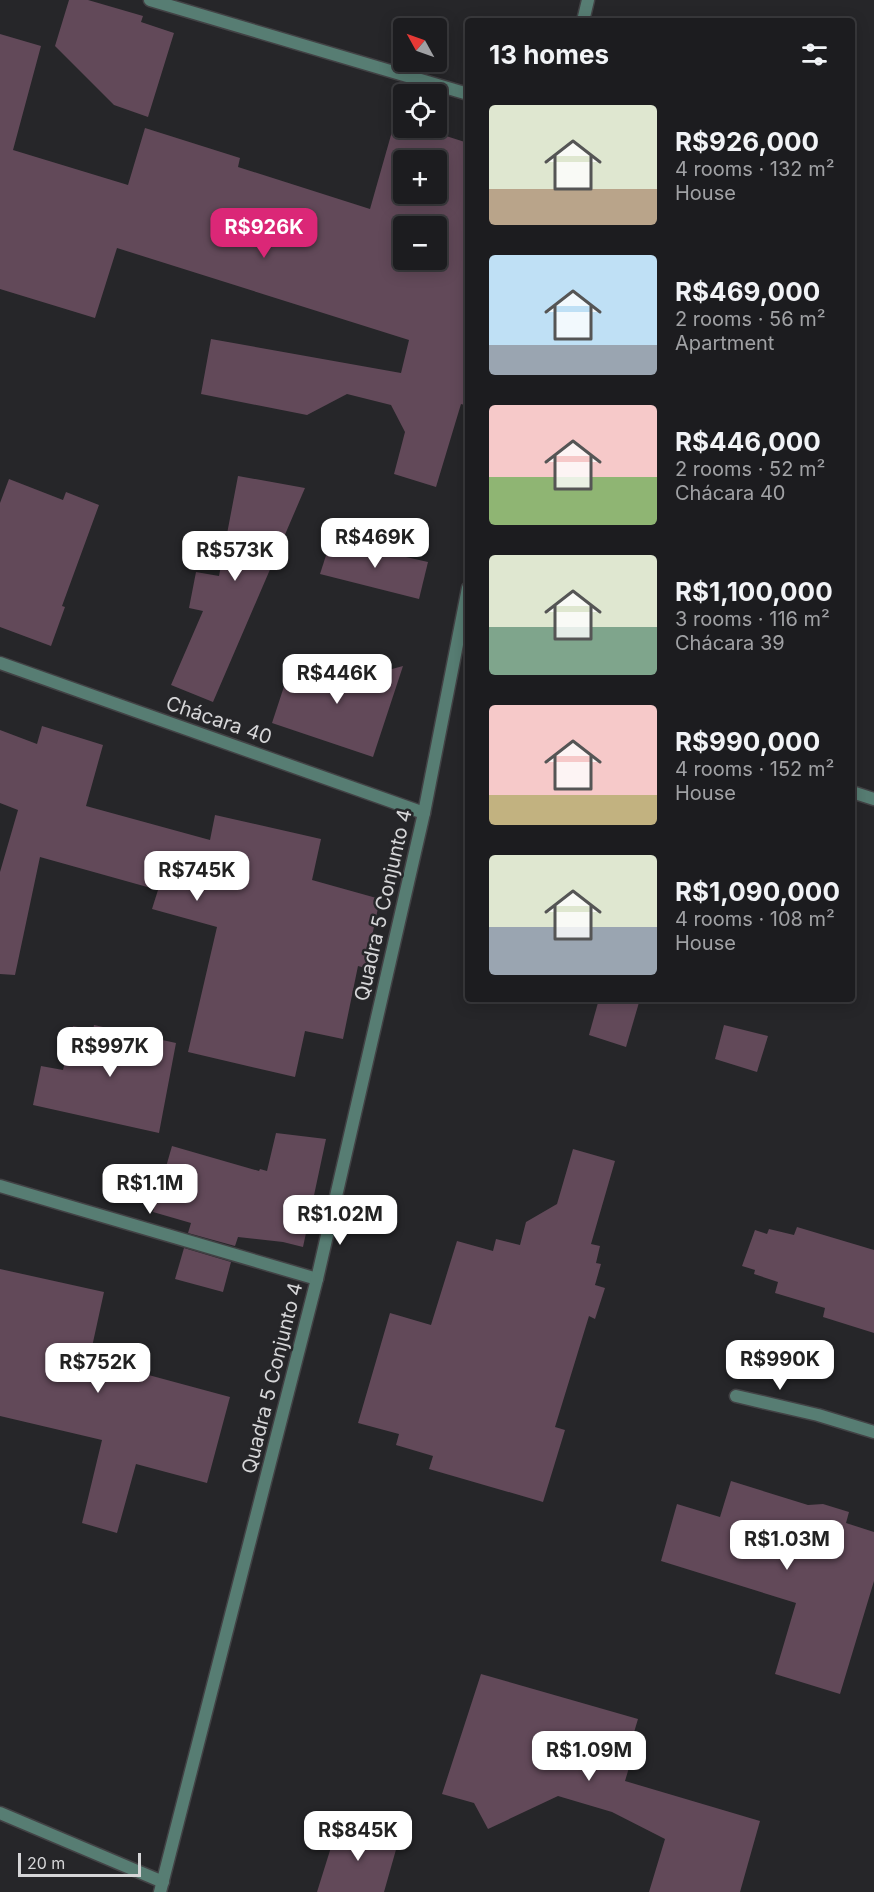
<!DOCTYPE html>
<html lang="en">
<head>
<meta charset="utf-8">
<style>
  body { margin:0; font-family:Inter,sans-serif; background:#29292c; color:#f1f3f6; height:100vh; display:flex; flex-direction:column; font-size:22px; white-space:nowrap }
  * { box-sizing:border-box; margin:0 }
  p { font-size:20px; color:#a0a1a4 }
  .icon { flex:none; width:33px; height:33px; fill:none; stroke:currentColor; stroke-width:2; stroke-linecap:round; stroke-linejoin:round }
  .map { position:relative; flex:1; overflow:hidden }
  .panel { position:absolute; left:465px; top:18px; width:390px; height:984px; display:flex; flex-direction:column; background:#1c1c1f; border-radius:6px; box-shadow:0 3px 15px #0003,0 0 0 2px #3a3a3d }
  .panel>* { flex:none }
  .needle { width:39px; rotate:310deg }
  .buttons { position:absolute; left:393px; top:18px; display:grid; gap:12px }
  .buttons a { display:grid; place-items:center; width:54px; height:54px; border-radius:6px; background:#1c1c1f; box-shadow:0 3px 15px #0003,0 0 0 2px #3a3a3d; font-size:30px }
  .scale { position:absolute; left:18px; bottom:15px; width:123px; box-sizing:border-box; padding-left:6px; border:3px solid #d6d6d8; border-top:0; font-size:16px; line-height:21px; white-space:nowrap; color:#d6d6d8; -webkit-text-stroke:4px #262629; paint-order:stroke }
  .price { position:absolute; translate:-50% -51px; padding:0 14px; border-radius:12px; background:#fff; color:#222; font-size:20px; line-height:39px; filter:drop-shadow(0 2px 3px #0008) }
  .price::after { content:''; position:absolute; left:50%; top:36px; width:18px; height:14px; margin-left:-9px; background:inherit; clip-path:polygon(0 0,100% 0,50% 100%) }
  .price.selected { background:#db2777; color:#fff }
  ul { padding:0; list-style:none }
  li { display:flex; align-items:center; gap:18px; height:150px; padding:0 24px }
  li span { display:grid; place-items:center; flex:none; width:168px; height:120px; border-radius:6px; color:#555 }
  li>.icon { margin-inline-start:auto }
  span .icon { width:72px; height:72px; fill:#fffc; stroke-width:1 }
  li b { font-size:26px }
  h2 { display:flex; justify-content:space-between; align-items:center; height:72px; padding:0 24px; font-size:26px }
  .map>svg:first-child { display:block }
  .building { fill:#624959; fill-rule:evenodd }
  .lines { fill:none; stroke-linecap:round; stroke-linejoin:round }
  .street-casing { stroke:#424245; stroke-width:15 }
  .street { stroke:#577d73; stroke-width:12 }
  .labels { text-anchor:middle; stroke-width:5; stroke-linejoin:round; paint-order:stroke }
  .street-label { font-size:20px; fill:#d6d6d8; stroke:#262629 }
</style>
</head>
<body>
<div class="map">
<svg width="874" height="1892" viewBox="0 0 874 1892">
  <rect width="100%" height="100%" fill="#262629"/>
  <g class="building">
    <path d="M69,0h19l55,16 -2,6 33,11 -26,84 -34,-12 -59,-59z"/>
    <path d="M0,34l41,12 -28,104 115,35 17,-57 95,30 -2,9 132,42 23,-81h55l-2,8 22,7v263l-7,-2 -25,83 -42,-13 11,-42 -14,-27 -44,-11 -40,21 -106,-21 10,-55 190,34 8,-33 -292,-92 -22,70 -95,-29zM404,160h32v34h-32zM404,226h32v34h-32z"/>
    <path d="M238,476l67,12 -92,214 -42,-17 32,-74 -14,-3 7,-36 23,4z"/>
    <path d="M9,479l54,21 3,-8 33,13 -37,101 3,1 -14,39 -51,-19v-124z"/>
    <path d="M331,540l97,22 -9,37 -99,-25z"/>
    <path d="M294,656l65,22 44,-12 -30,91 -101,-34z"/>
    <path d="M42,726l61,19 -17,61 124,34 5,-25 106,24 -9,41 68,19 -15,69 -7,-2 -15,73 -38,-8 -10,46 -107,-25 29,-125 -65,-18 6,-19 -118,-33 -25,118 -15,-1v-102l18,-62 -18,-7v-73l37,14z"/>
    <path d="M599,999h41l-14,48 -37,-12z"/>
    <path d="M94,1025l82,18 -17,90 -126,-28 8,-39 22,4 10,-44 20,4z"/>
    <path d="M724,1025l44,11 -11,36 -42,-13z"/>
    <path d="M276,1133l50,6 -23,108 -20,-5 -45,-5 -3,9 -47,-13 3,-10 -38,-11 19,-66 87,25 1,-2 7,2z"/>
    <path d="M573,1149l42,12 -24,83 9,2 -4,17 5,1 -6,21 10,3 -10,31 -6,-3 -34,111 10,3 -22,72 -114,-33 4,-13 -37,-11 3,-11 -41,-11 32,-110 41,12 26,-84 36,10 3,-12 24,6 6,-23 31,-18z"/>
    <path d="M797,1227l77,23v83l-51,-16 2,-9 -50,-15 3,-11 -24,-8 1,-4 -13,-4 13,-36 12,4 2,-5 25,6z"/>
    <path d="M184,1248l47,14 -8,30 -48,-13z"/>
    <path d="M0,1269l104,23 -14,64 40,14 100,27 -23,86 -71,-19 -19,69 -35,-10 20,-83 -102,-24z"/>
    <path d="M731,1481l77,24 15,-1 26,8 -3,11 28,9v49l-34,113 -65,-20 21,-71 -135,-42 16,-57 43,13z"/>
    <path d="M481,1674l157,45 -12,40 5,2 -6,20 135,40 -20,71h-91l16,-53 -53,-27 -54,-16 -70,33 -14,-26 -32,-9z"/>
    <path d="M351,1825l48,14 -15,53h-67l20,-64 12,3z"/>
  </g>
  <g class="lines">
    <g class="street-casing">
      <g id="street">
        <path d="M150,0l318,94"/>
        <path d="M583,21l5,-21"/>
        <path d="M0,663l424,150"/>
        <path d="M852,792l22,7"/>
        <path d="M0,1186l317,93"/>
        <path d="M736,1396l82,19 56,17"/>
        <path d="M0,1813l163,69"/>
        <path d="M160,1892l157,-613 107,-466 44,-225"/>
      </g>
    </g>
    <use href="#street" class="street"/>
  </g>
  <g class="labels">
    <g class="street-label">
      <text transform="translate(219 720) rotate(19)" y="7">Chácara 40</text>
      <text transform="translate(383 905) rotate(-77)" y="7">Quadra 5 Conjunto 4</text>
      <text transform="translate(272 1378) rotate(-76)" y="7">Quadra 5 Conjunto 4</text>
    </g>
  </g>
</svg>
<div class="buttons">
<a><svg class="needle" viewBox="-14 -14 28 28"><path d="M0-13l5 13h-10z" fill="#e53935"/><path d="M0 13l5-13h-10z" fill="#a0a1a4"/></svg></a>
<a><svg class="icon" aria-label="locate" viewBox="0 0 24 24"><circle cx="12" cy="12" r="6"/><path d="M12 2v4M12 18v4M2 12h4M18 12h4"/></svg></a>
<a>+</a>
<a>−</a>
</div>
<div class="scale">20 m</div>
<b class="price selected" style="left:264px;top:259px">R$926K</b>
<b class="price" style="left:375px;top:569px">R$469K</b>
<b class="price" style="left:235px;top:582px">R$573K</b>
<b class="price" style="left:337px;top:705px">R$446K</b>
<b class="price" style="left:197px;top:902px">R$745K</b>
<b class="price" style="left:110px;top:1078px">R$997K</b>
<b class="price" style="left:150px;top:1215px">R$1.1M</b>
<b class="price" style="left:340px;top:1246px">R$1.02M</b>
<b class="price" style="left:780px;top:1391px">R$990K</b>
<b class="price" style="left:98px;top:1394px">R$752K</b>
<b class="price" style="left:787px;top:1571px">R$1.03M</b>
<b class="price" style="left:589px;top:1782px">R$1.09M</b>
<b class="price" style="left:358px;top:1862px">R$845K</b>
<section class="panel">
<h2>13 homes<svg class="icon" aria-label="filters" viewBox="0 0 24 24"><path d="M4 7h16M4 17h16"/><circle cx="9" cy="7" r="2"/><circle cx="15" cy="17" r="2"/></svg></h2>
<ul>
<li><span style="background:linear-gradient(#dfe7d0 70%,#b9a48a 0)"><svg class="icon" aria-label="home" viewBox="0 0 24 24"><path d="M3 11l9-7 9 7M6 9v11h12V9"/></svg></span><div><b>R$926,000</b><p>4 rooms · 132 m²</p><p>House</p></div></li>
<li><span style="background:linear-gradient(#bfe0f5 75%,#9aa5b1 0)"><svg class="icon" aria-label="home" viewBox="0 0 24 24"><path d="M3 11l9-7 9 7M6 9v11h12V9"/></svg></span><div><b>R$469,000</b><p>2 rooms · 56 m²</p><p>Apartment</p></div></li>
<li><span style="background:linear-gradient(#f6c9c9 60%,#8fb573 0)"><svg class="icon" aria-label="home" viewBox="0 0 24 24"><path d="M3 11l9-7 9 7M6 9v11h12V9"/></svg></span><div><b>R$446,000</b><p>2 rooms · 52 m²</p><p>Chácara 40</p></div></li>
<li><span style="background:linear-gradient(#dfe7d0 60%,#7fa58c 0)"><svg class="icon" aria-label="home" viewBox="0 0 24 24"><path d="M3 11l9-7 9 7M6 9v11h12V9"/></svg></span><div><b>R$1,100,000</b><p>3 rooms · 116 m²</p><p>Chácara 39</p></div></li>
<li><span style="background:linear-gradient(#f6c9c9 75%,#c2b280 0)"><svg class="icon" aria-label="home" viewBox="0 0 24 24"><path d="M3 11l9-7 9 7M6 9v11h12V9"/></svg></span><div><b>R$990,000</b><p>4 rooms · 152 m²</p><p>House</p></div></li>
<li><span style="background:linear-gradient(#dfe7d0 60%,#9aa5b1 0)"><svg class="icon" aria-label="home" viewBox="0 0 24 24"><path d="M3 11l9-7 9 7M6 9v11h12V9"/></svg></span><div><b>R$1,090,000</b><p>4 rooms · 108 m²</p><p>House</p></div></li>
</ul>
</section>
</div>
</body>
</html>
